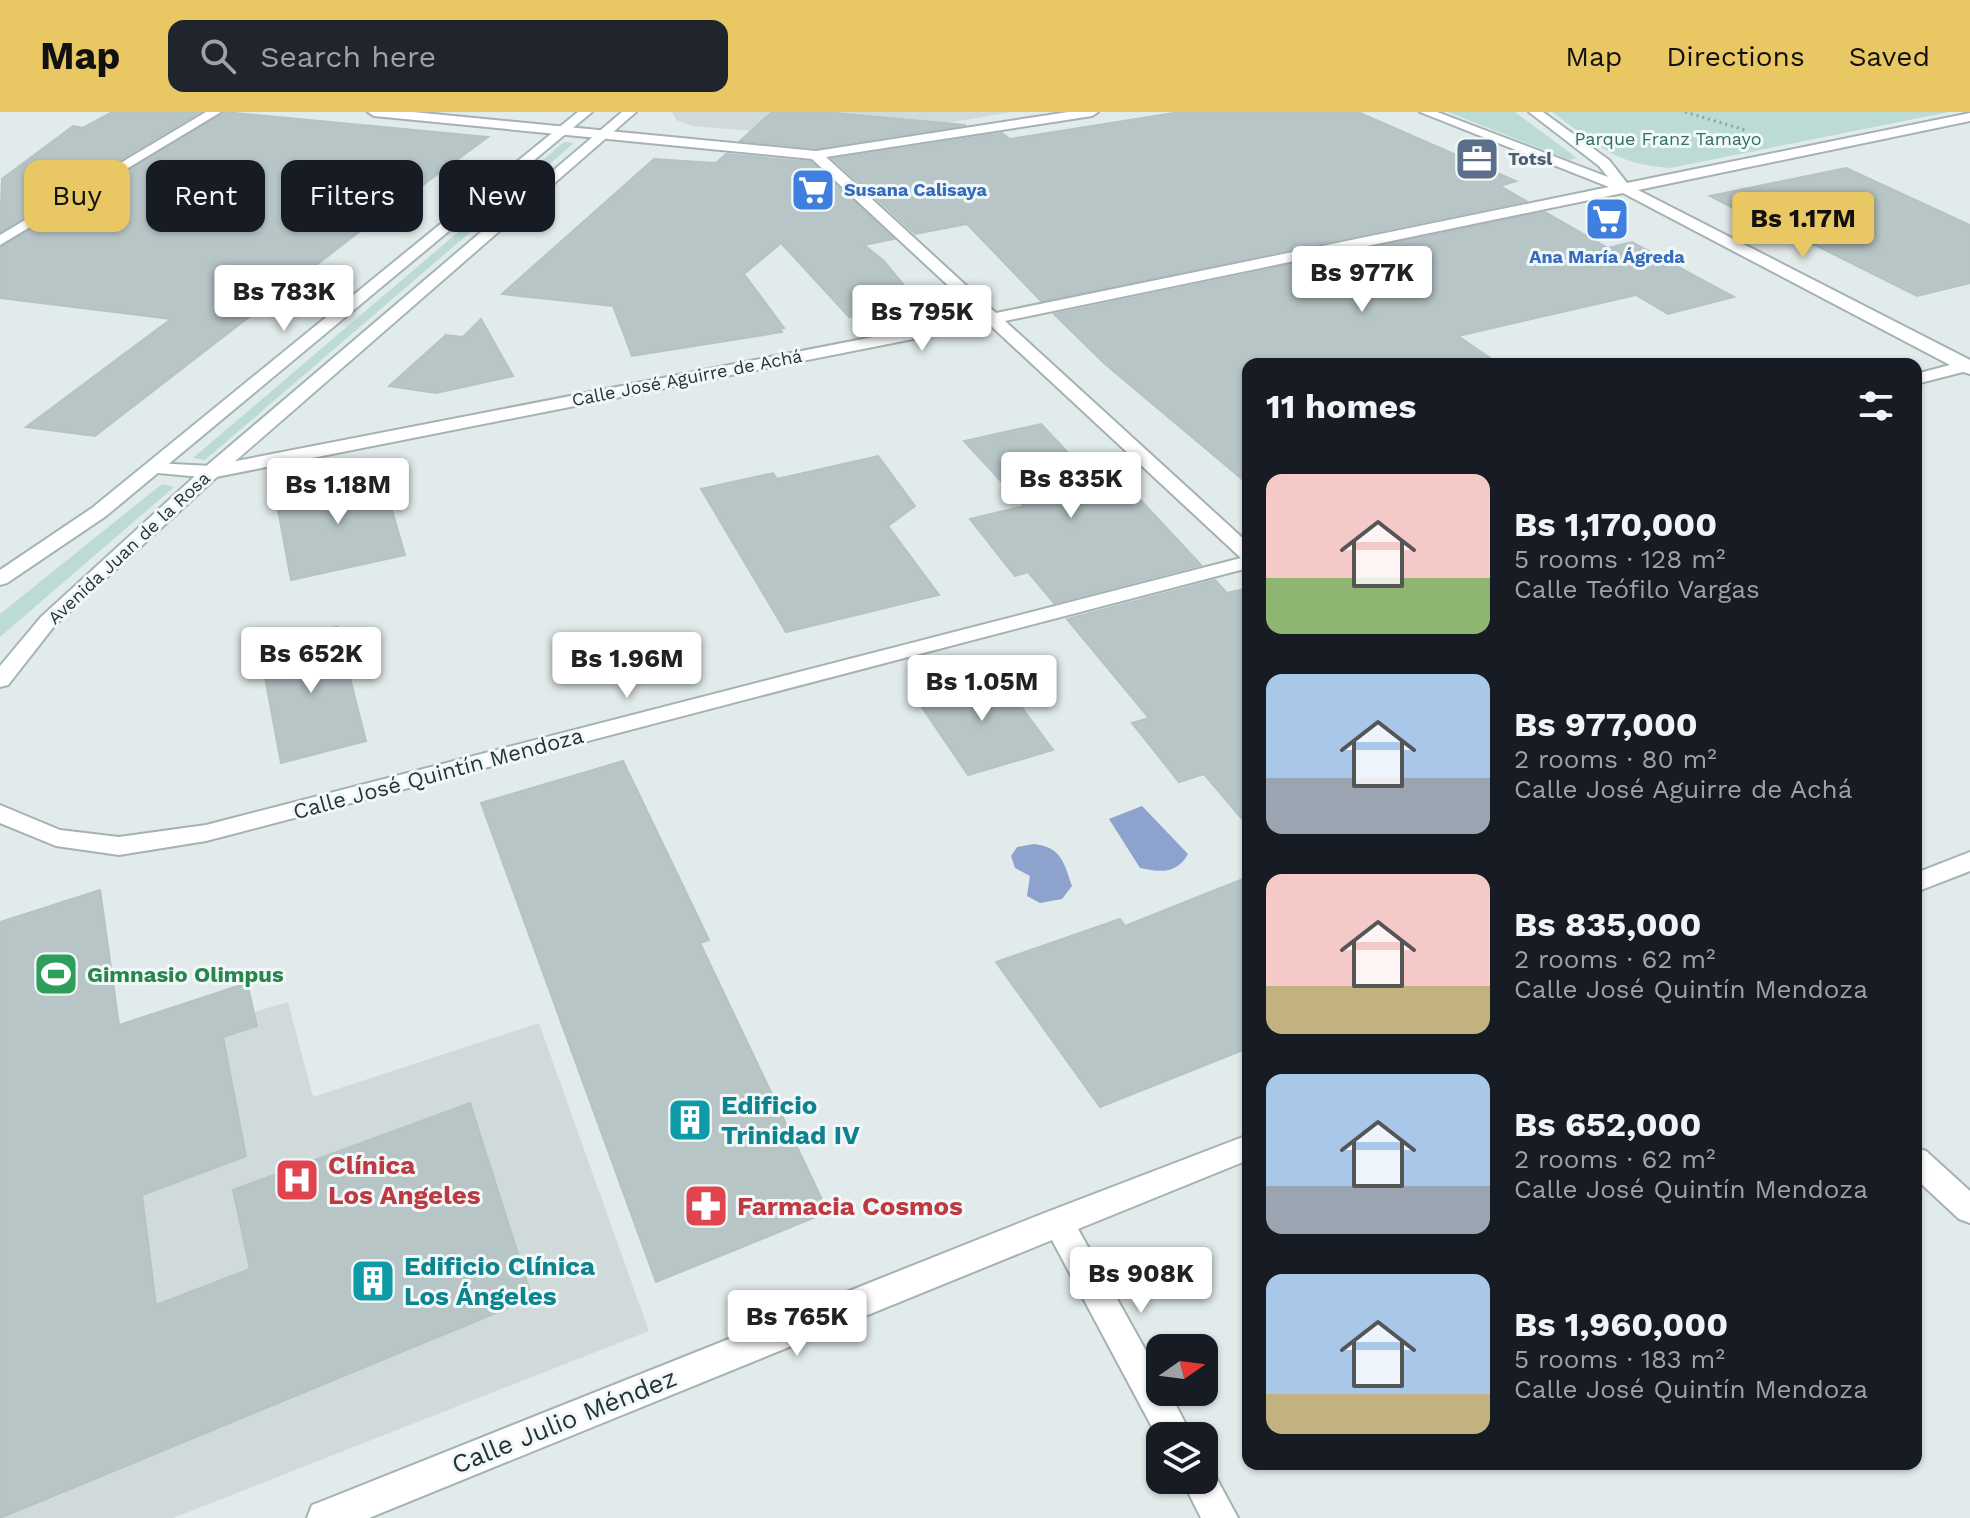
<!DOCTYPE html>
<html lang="en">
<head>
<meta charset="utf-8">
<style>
  body { margin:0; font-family:"Work Sans",sans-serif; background:#20242c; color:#f1f3f6; height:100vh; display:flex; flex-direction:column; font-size:30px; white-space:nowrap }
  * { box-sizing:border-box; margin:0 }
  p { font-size:26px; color:#9ea1a6 }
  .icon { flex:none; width:44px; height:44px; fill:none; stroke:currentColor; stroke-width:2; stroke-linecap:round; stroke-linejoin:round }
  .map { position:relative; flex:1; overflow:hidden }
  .sheet { position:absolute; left:1242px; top:246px; width:680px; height:1112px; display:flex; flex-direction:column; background:#171b24; border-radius:16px; box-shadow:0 2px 6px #0004 }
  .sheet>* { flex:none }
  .top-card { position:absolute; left:24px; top:48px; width:760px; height:72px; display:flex; gap:16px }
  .needle { width:52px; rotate:76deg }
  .fabs { position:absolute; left:1146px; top:1222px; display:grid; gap:16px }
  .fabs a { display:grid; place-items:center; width:72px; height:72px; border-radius:16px; background:#171b24; box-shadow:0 2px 6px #0004; font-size:40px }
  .price { position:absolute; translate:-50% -68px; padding:0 18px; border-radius:8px; background:#fff; color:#222; font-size:26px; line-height:52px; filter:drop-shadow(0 2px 4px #0008) }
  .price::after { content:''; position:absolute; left:50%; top:48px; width:24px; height:18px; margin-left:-12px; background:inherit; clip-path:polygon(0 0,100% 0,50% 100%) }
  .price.selected { background:#e9c762; color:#111 }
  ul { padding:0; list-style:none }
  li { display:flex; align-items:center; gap:24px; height:200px; padding:0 24px }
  li span { display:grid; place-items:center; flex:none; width:224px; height:160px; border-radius:16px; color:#555 }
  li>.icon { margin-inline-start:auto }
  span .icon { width:96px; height:96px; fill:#fffc; stroke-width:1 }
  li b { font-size:34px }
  h2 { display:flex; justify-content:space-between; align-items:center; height:96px; padding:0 24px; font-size:34px }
  .pill { padding:0 28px; border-radius:16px; background:#171b24; box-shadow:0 2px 6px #0004; font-size:28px; line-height:72px }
  .pill.selected { background:#e9c762; color:#111 }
  header { display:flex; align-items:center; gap:48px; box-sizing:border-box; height:112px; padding:0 40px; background:#e9c762; color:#111 }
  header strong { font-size:38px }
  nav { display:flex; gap:44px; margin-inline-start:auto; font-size:28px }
  .search { width:560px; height:72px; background:#20242c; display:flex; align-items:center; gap:20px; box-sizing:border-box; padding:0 28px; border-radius:16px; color:#9ea1a6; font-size:30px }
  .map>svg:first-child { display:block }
  .built { fill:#d0dadb }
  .green { fill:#bcdbd4 }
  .water { fill:#8da3cd }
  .building { fill:#b7c5c6; stroke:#b5c3c4; stroke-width:2 }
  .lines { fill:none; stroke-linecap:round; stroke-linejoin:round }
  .street-casing { stroke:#a5b1b3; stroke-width:4 }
  .secondary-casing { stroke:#a4b5b9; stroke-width:4 }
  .path { stroke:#84a5ad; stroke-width:3; stroke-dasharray:2 4; stroke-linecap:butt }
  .street { fill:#fff; fill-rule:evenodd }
  .secondary { fill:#fff; fill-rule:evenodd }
  .labels { text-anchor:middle; stroke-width:6; stroke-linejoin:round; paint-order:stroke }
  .far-park-label { font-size:18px; fill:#306f68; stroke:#f2f8f8 }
  .far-service-label { font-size:18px; font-weight:bold; fill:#4e5e75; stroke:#f2f8f8; text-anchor:start }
  .far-shop-label { font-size:18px; font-weight:bold; fill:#366cbe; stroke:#f2f8f8; text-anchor:start }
  .far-street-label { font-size:18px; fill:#23353b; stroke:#f2f8f8 }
  .street-label { font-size:22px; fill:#23353b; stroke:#f2f8f8 }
  .leisure-label { font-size:22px; font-weight:bold; fill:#27864d; stroke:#f2f8f8; text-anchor:start }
  .near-culture-label { font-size:26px; font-weight:bold; fill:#0d838f; stroke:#f2f8f8; text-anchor:start }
  .near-health-label { font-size:26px; font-weight:bold; fill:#be3a42; stroke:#f2f8f8; text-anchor:start }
  .near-street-label { font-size:26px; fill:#23353b; stroke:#f2f8f8 }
</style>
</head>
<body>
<header>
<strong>Map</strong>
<div class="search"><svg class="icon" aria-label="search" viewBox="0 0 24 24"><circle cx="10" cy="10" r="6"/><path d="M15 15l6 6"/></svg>Search here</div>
<nav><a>Map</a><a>Directions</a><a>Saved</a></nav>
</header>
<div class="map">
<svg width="1970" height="1406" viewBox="0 0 1970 1406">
  <rect width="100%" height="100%" fill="#e2ebeb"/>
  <g class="built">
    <path d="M672,0h340l-118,20 -96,3 -105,-9 -17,-6z"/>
    <path d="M247,871l7,29 34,-10 25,95 226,-74 110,308 -476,187h-173v-455z"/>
  </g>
  <g class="green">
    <path d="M1448,0h67l62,46 -8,2z"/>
    <path d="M1552,0h397l-279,56c-57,-4 -73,-24 -118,-56z"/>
    <path d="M564,30l10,1 -369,317 -12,-2z"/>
    <path d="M162,372l12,3 -174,150v-23z"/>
  </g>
  <g class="water">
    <path d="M1142,694l46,48c-12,21 -28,18 -48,14l-31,-49z"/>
    <path d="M1034,732c27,3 30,18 38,42l-10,13 -22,4 -13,-7 3,-20 -15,-8 -4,-12 6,-9z"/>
  </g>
  <g class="building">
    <path d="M112,0h88l-200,120 2,-53 71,-53 10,2z"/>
    <path d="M224,0l264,25 -133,98 -260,201 -69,-9 145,-108 -171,-21v-50z"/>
    <path d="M772,0h51l143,13 -150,23 -76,-7z"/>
    <path d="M1180,0h178l158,69 -16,5 26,15 -485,100 -74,-77 -52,10 -82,-75 169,-26 8,6z"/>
    <path d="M726,42l85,8 83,77 -30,6 20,16 36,44 -71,12 -68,-74 -37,31 40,54 -4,1 2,3 -150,24 -19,-50 -111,-12 152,-135 62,4z"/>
    <path d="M1846,56l124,57v58l-53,13 -116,-58 -19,-4 -72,-38z"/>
    <path d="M1545,100l63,36 24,-6 102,55 -66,17 -32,-19 -178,41 41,28h-251v120l-143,-120 -51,-50z"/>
    <path d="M481,207l32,57 -77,17 -47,-7 57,-51 17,2z"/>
    <path d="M1041,312l30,32 4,-2 25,29 22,-3 79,85 -147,38 -26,-31 -13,4 -45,-57 54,-13 -60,-65z"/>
    <path d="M878,344l37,50 -27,20 51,69 -153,37 -85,-143 72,-16 4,6z"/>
    <path d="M321,363l34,7 27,-6 23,79 -114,25 -15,-81 23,-5z"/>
    <path d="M1215,468l12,13 21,-5v238l-44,-52 -25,8 -47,-59 17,-5 -82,-99z"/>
    <path d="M337,515l29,114 -85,22 -22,-118z"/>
    <path d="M995,559l58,79 -85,25 -55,-81z"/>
    <path d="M623,649l86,179 -9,3 128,269 -172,70 -175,-479z"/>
    <path d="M1248,765v171l-148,59 -104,-145 124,-43 5,7z"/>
    <path d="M100,778l19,135 128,-42 10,43 -34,11 23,119 -104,39 14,110 94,-36 -17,-79 237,-87 62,195 -532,220v-596z"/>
  </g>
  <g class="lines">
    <g class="street-casing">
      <g id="street">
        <path d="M206,0h15l-221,133v-10z"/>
        <path d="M368,0h45l403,39 252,-39h30l-6,4 -266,41 170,156 613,-126 -189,-75h17l171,65 -9,-11 -70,-54h14l66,48 18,23 343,-70v8l-332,69 332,170v14l-7,-2 -47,12v-10l34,-9 -327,-172 -618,128 243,222v25l-1042,273 -87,14 -63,-9 -56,-23v-18l60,25 59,7 87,-12 1035,-267 -252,-234 -778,154 -63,-6 -3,-4 9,-5 57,3 770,-150 -169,-157 -438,-43z"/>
        <path d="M1970,740v19l-54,21v-19z"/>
        <path d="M1248,1023v25l-170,69 82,147v16h9l23,44h-32v6l-108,-202 -683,278h-62l5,-13 13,-5 722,-288z"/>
        <path d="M1916,1036l10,3 44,40v32l-11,-4 -43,-40z"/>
        <path d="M1204,1353l7,3 27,50h-37l-19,-38h22z"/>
      </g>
    </g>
    <g class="secondary-casing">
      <g id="secondary">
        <path d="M578,0h14l-486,404 -99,67 -7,2v-15l92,-62z"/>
        <path d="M622,0h14l-418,364 -163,149 -47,60 -8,2v-21l41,-49 163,-149z"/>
      </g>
    </g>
    <path class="path" d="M1685,0l60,18"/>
    <use href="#street" class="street"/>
    <use href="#secondary" class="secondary"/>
  </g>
  <defs>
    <g id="office-square" transform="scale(2.3)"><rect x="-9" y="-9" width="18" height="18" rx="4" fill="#5c6f8a" stroke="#f2f8f8"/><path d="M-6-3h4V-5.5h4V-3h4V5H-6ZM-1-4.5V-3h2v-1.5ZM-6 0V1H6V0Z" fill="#fff"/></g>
    <g id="supermarket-square" transform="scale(2.3)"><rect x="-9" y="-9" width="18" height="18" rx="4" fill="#3f7fe0" stroke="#f2f8f8"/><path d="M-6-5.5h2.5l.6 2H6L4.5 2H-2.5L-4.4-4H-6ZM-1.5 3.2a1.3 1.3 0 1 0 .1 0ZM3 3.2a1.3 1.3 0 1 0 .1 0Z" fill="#fff"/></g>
    <g id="stadium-square" transform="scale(2.3)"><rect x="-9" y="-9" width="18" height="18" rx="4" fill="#2e9e5b" stroke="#f2f8f8"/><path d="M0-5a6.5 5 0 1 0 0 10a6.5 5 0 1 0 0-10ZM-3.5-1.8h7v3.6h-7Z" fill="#fff"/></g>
    <g id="building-square" transform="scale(2.3)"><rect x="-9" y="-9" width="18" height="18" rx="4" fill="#0f9aa8" stroke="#f2f8f8"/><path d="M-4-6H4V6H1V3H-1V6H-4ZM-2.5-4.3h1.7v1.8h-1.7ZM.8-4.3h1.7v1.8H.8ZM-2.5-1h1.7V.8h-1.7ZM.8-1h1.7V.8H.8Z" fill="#fff"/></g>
    <g id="hospital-square" transform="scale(2.3)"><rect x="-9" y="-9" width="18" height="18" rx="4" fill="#e0444e" stroke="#f2f8f8"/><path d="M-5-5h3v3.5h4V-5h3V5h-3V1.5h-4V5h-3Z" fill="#fff"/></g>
    <g id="pharmacy-square" transform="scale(2.3)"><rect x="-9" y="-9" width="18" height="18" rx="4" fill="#e0444e" stroke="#f2f8f8"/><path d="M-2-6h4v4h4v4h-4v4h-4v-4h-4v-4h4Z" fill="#fff"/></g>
  </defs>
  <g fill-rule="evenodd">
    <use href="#office-square" x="1477" y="47"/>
    <use href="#supermarket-square" x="813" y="78"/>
    <use href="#supermarket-square" x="1607" y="107"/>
    <use href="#stadium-square" x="56" y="862"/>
    <use href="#building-square" x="690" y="1008"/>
    <use href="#hospital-square" x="297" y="1068"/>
    <use href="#pharmacy-square" x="706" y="1094"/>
    <use href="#building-square" x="373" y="1169"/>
  </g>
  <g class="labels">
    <g class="far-park-label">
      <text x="1668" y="33">Parque Franz Tamayo</text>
    </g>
    <g class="far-service-label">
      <text x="1508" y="53">Totsl</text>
    </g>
    <g class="far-shop-label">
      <text x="844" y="84">Susana Calisaya</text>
      <text x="1607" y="151" text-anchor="middle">Ana María Ágreda</text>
    </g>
    <g class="far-street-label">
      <text transform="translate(687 266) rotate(-11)" y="6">Calle José Aguirre de Achá</text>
      <text transform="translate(129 436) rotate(-43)" y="6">Avenida Juan de la Rosa</text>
    </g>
    <g class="street-label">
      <text transform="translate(438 661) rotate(-15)" y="8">Calle José Quintín Mendoza</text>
    </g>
    <g class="leisure-label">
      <text x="87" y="870">Gimnasio Olimpus</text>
    </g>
    <g class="near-culture-label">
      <text x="721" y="1002">Edificio<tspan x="721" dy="30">Trinidad IV</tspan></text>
      <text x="404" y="1163">Edificio Clínica<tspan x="404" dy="30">Los Ángeles</tspan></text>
    </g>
    <g class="near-health-label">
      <text x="328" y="1062">Clínica<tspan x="328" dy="30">Los Angeles</tspan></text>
      <text x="737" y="1103">Farmacia Cosmos</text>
    </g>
    <g class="near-street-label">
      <text transform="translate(564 1309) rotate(-22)" y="9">Calle Julio Méndez</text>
    </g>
  </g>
</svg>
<div class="fabs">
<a><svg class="needle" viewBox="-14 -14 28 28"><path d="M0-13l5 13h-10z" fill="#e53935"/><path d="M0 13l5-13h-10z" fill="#9ea1a6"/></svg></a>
<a><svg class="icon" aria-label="layers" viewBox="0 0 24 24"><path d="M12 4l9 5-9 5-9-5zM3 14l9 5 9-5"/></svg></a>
</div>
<b class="price selected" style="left:1803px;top:148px">Bs 1.17M</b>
<b class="price" style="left:1362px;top:202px">Bs 977K</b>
<b class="price" style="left:284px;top:221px">Bs 783K</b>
<b class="price" style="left:922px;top:241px">Bs 795K</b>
<b class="price" style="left:1071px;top:408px">Bs 835K</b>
<b class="price" style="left:338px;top:414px">Bs 1.18M</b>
<b class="price" style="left:311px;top:583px">Bs 652K</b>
<b class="price" style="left:627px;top:588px">Bs 1.96M</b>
<b class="price" style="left:982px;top:611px">Bs 1.05M</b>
<b class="price" style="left:1141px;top:1203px">Bs 908K</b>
<b class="price" style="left:797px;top:1246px">Bs 765K</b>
<div class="top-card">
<a class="pill selected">Buy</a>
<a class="pill">Rent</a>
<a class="pill">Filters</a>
<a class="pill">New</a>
</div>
<section class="sheet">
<h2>11 homes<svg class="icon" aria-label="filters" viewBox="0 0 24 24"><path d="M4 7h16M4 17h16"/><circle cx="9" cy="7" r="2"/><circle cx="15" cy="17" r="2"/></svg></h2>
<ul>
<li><span style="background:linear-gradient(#f6c9c9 65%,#8fb573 0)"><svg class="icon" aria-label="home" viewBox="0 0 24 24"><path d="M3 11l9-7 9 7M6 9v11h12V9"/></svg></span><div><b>Bs 1,170,000</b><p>5 rooms · 128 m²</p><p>Calle Teófilo Vargas</p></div></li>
<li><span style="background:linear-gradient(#a9c7e8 65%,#9aa5b1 0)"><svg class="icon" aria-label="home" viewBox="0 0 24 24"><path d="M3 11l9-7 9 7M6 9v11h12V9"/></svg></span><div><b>Bs 977,000</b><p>2 rooms · 80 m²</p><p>Calle José Aguirre de Achá</p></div></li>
<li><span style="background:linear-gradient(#f6c9c9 70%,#c2b280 0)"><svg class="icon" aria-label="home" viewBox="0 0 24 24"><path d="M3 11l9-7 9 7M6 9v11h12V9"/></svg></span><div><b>Bs 835,000</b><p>2 rooms · 62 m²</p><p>Calle José Quintín Mendoza</p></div></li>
<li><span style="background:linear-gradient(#a9c7e8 70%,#9aa5b1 0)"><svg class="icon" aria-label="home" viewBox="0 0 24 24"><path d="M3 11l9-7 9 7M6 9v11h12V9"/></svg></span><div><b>Bs 652,000</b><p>2 rooms · 62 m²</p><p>Calle José Quintín Mendoza</p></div></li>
<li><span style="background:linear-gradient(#a9c7e8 75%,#c2b280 0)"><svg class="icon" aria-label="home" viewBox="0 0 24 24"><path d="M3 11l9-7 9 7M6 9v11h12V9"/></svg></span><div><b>Bs 1,960,000</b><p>5 rooms · 183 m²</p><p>Calle José Quintín Mendoza</p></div></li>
</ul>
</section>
</div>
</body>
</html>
